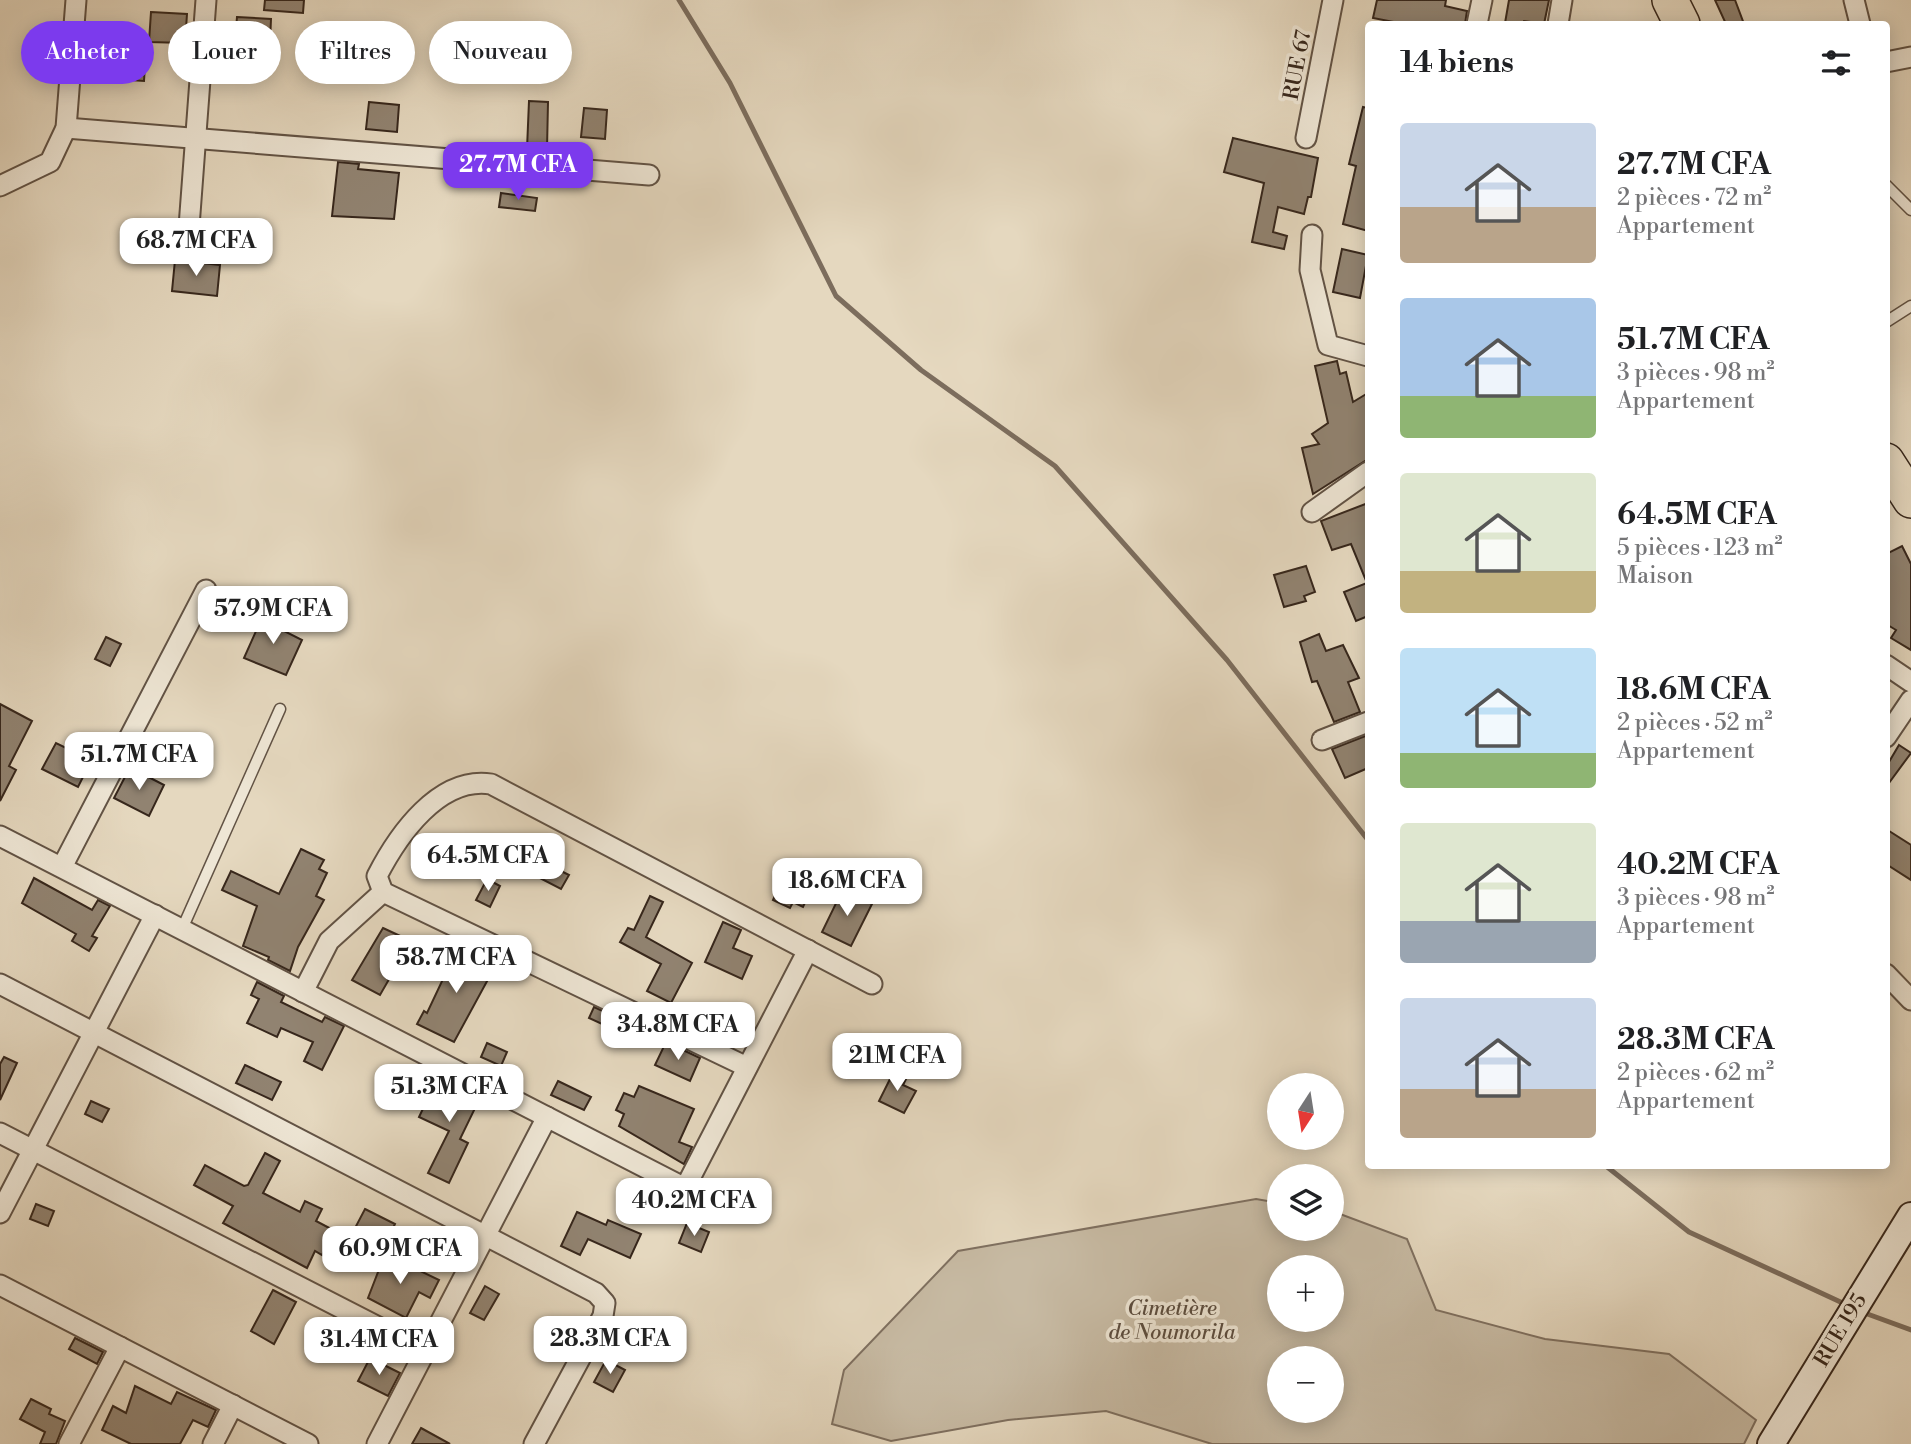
<!DOCTYPE html>
<html lang="fr">
<head>
<meta charset="utf-8">
<style>
  body { margin:0; font-family:"Libre Bodoni",serif; background:#f6f6f6; color:#202124; height:100vh; display:flex; flex-direction:column; font-size:26px; white-space:nowrap }
  * { box-sizing:border-box; margin:0 }
  p { font-size:23px; color:#757577 }
  .icon { flex:none; width:38px; height:38px; fill:none; stroke:currentColor; stroke-width:2; stroke-linecap:round; stroke-linejoin:round }
  .map { position:relative; flex:1; overflow:hidden }
  .panel { position:absolute; left:1365px; top:21px; width:525px; height:1148px; display:flex; flex-direction:column; background:#fff; border-radius:7px; box-shadow:0 4px 18px #0003 }
  .panel>* { flex:none }
  .guide { position:absolute; left:21px; top:21px; width:665px; height:63px; display:flex; gap:14px }
  .needle { width:46px; rotate:192deg }
  .fabs { position:absolute; left:1267px; top:1073px; display:grid; gap:14px }
  .fabs a { display:grid; place-items:center; width:77px; height:77px; border-radius:50%; background:#fff; box-shadow:0 4px 18px #0003; font-size:35px }
  .price { position:absolute; translate:-50% -60px; padding:0 16px; border-radius:14px; background:#fff; color:#222; font-size:23px; line-height:46px; filter:drop-shadow(0 2px 4px #0008) }
  .price::after { content:''; position:absolute; left:50%; top:42px; width:21px; height:16px; margin-left:-10px; background:inherit; clip-path:polygon(0 0,100% 0,50% 100%) }
  .price.selected { background:#7c3aed; color:#fff }
  ul { padding:0; list-style:none }
  li { display:flex; align-items:center; gap:21px; height:175px; padding:0 35px }
  li span { display:grid; place-items:center; flex:none; width:196px; height:140px; border-radius:7px; color:#555 }
  li>.icon { margin-inline-start:auto }
  span .icon { width:84px; height:84px; fill:#fffc; stroke-width:1 }
  li b { font-size:30px }
  h2 { display:flex; justify-content:space-between; align-items:center; height:84px; padding:0 35px; font-size:30px }
  .chip { padding:0 24px; border-radius:32px; background:#fff; box-shadow:0 4px 18px #0003; font-size:24px; line-height:63px }
  .chip.selected { background:#7c3aed; color:#fff }
  .map>svg:first-child { display:block }
  .green { fill:#c7baa3; stroke:#7f7060; stroke-width:2; fill-rule:evenodd }
  .lines { fill:none; stroke-linecap:round; stroke-linejoin:round }
  .stream { stroke:#7c6d5d; stroke-width:5 }
  .building { fill:#918371; stroke:#37271c; stroke-width:2 }
  .lane-casing { stroke:#625345; stroke-width:13 }
  .street-casing { stroke:#625345; stroke-width:23 }
  .secondary-casing { stroke:#37271c; stroke-width:30 }
  .highway-casing { stroke:#37271c; stroke-width:38 }
  .lane { stroke:#eee6d5; stroke-width:10 }
  .street { stroke:#eee6d5; stroke-width:19 }
  .secondary { stroke:#eee6d5; stroke-width:26 }
  .highway { stroke:#e5d8bf; stroke-width:35 }
  .labels { text-anchor:middle; stroke-width:7; stroke-linejoin:round; paint-order:stroke }
  .street-label { font-size:21px; fill:#37271c; stroke:#eee6d5 }
  .park-label { font-size:21px; font-style:italic; fill:#5b4c3e; stroke:#eee6d5 }
</style>
</head>
<body>
<div class="map">
<svg width="1911" height="1444" viewBox="0 0 1911 1444">
  <rect width="100%" height="100%" fill="#e5d8bf"/>
  <filter id="stains"><feTurbulence type="fractalNoise" baseFrequency=".00286" numOctaves="4"/><feColorMatrix values="0 0 0 0 .2 0 0 0 0 .09 0 0 0 0 .02 0 0 0 .5 -.17"/></filter>
  <radialGradient id="worn" r=".72"><stop offset=".6" stop-color="#630" stop-opacity="0"/><stop offset="1" stop-color="#630" stop-opacity=".3"/></radialGradient>
  <path class="green" d="M1256,1199l23,4v25h53v-17l75,28 29,71 109,29 124,15 87,66 -12,24h-532l-106,-33 -98,9 -117,21 -59,-17 12,-54 114,-119zM1279,1267h53v53h-53zM1279,1358h53v52h-53z"/>
  <g class="lines">
    <g class="stream">
      <path d="M679,0l51,83 106,213 85,74 134,96 172,194 141,180"/>
      <path d="M1606,1166l83,66 158,73"/>
      <path d="M1862,1312l49,18"/>
    </g>
  </g>
  <g class="building">
    <path d="M265,0h39l-1,13 -39,-3z"/>
    <path d="M1377,0h69l-1,6 22,5 -2,13h-61l-31,-6z"/>
    <path d="M1509,0h40l-5,24 -20,-3 -1,3 -18,-1z"/>
    <path d="M1715,0h20l9,24h-18z"/>
    <path d="M151,12l36,2 -2,29 -36,-1z"/>
    <path d="M237,17l34,2 -1,23 -35,-2z"/>
    <path d="M117,46l29,2 -2,33 -29,-2z"/>
    <path d="M529,101l19,1 -1,47h-20z"/>
    <path d="M369,102l30,3 -2,27 -31,-3z"/>
    <path d="M1363,107l5,1v123l-25,-7 13,-58 -7,-2z"/>
    <path d="M584,108l23,2 -2,29 -24,-2z"/>
    <path d="M1233,138l85,20 -7,39h-3l-4,17 -26,-7 -5,25 14,4 -3,13 -32,-7 12,-59 -40,-11z"/>
    <path d="M338,162l21,2 -1,5 41,4 -5,46 -62,-3z"/>
    <path d="M501,193l36,5 -2,13 -36,-4z"/>
    <path d="M1342,249l26,6 -8,43 -27,-6z"/>
    <path d="M175,260l45,5 -3,31 -45,-5z"/>
    <path d="M1337,361l3,13 6,-2 7,30 15,-9v66l-55,35 -11,-46 17,-4 -7,-10 16,-11 -13,-57z"/>
    <path d="M1368,503v113l-12,5 -12,-29 23,-9 -16,-39 -19,6 -11,-29z"/>
    <path d="M1902,546l9,18v86l-20,-12 5,-8 -10,-6v-70z"/>
    <path d="M1306,566l9,26 -11,4 2,5 -22,6 -10,-32z"/>
    <path d="M265,611l18,10 -5,7 24,12 -16,35 -42,-17z"/>
    <path d="M1319,634l7,17 17,-6 16,33 -11,4 12,30 -26,10 -17,-41 -5,1 -12,-40z"/>
    <path d="M106,637l15,7 -11,22 -15,-7z"/>
    <path d="M0,704l32,17 -23,45 7,4 -16,31z"/>
    <path d="M1368,735v33l-23,10 -13,-29z"/>
    <path d="M73,740l19,10 -4,9 3,2 -13,26 -36,-18 14,-26 12,6z"/>
    <path d="M1899,745l12,8 -25,34v-20z"/>
    <path d="M133,769l31,16 -15,31 -35,-18 12,-23 3,2z"/>
    <path d="M1886,829l25,16v35l-25,-16z"/>
    <path d="M430,837l32,16 -8,16 -17,-9 -5,11 -14,-7z"/>
    <path d="M301,849l23,11 -5,9 8,4 -11,23 8,4 -26,47 -8,24 -22,-11 1,-3 -26,-11 14,-40 -35,-16 9,-19 48,23z"/>
    <path d="M543,862l26,13 -8,14 -25,-13z"/>
    <path d="M788,868l27,13 -12,26 -10,-5 -3,6 -17,-8z"/>
    <path d="M34,878l58,32 6,-10 12,6 -18,30 5,2 -8,13 -17,-10 4,-7 -54,-31z"/>
    <path d="M487,879l13,7 -10,21 -14,-7z"/>
    <path d="M842,891l30,13 -21,42 -29,-14z"/>
    <path d="M650,896l13,6 -17,35 46,26 -21,40 -24,-12 14,-27 -41,-22 8,-14 6,2z"/>
    <path d="M723,922l18,8 -8,18 19,8 -10,23 -37,-17z"/>
    <path d="M383,928l28,13 -31,54 -28,-15z"/>
    <path d="M460,943l13,6 -3,6 19,9 -2,6 5,2 -38,70 -37,-18 7,-13 3,2z"/>
    <path d="M257,982l27,14 -3,6 41,20 3,-5 19,9 -22,44 -18,-9 9,-19 -32,-14 -4,9 -30,-14 12,-24 -8,-4z"/>
    <path d="M594,1007l13,6 -5,11 -13,-6z"/>
    <path d="M666,1042l34,16 -10,23 -35,-16z"/>
    <path d="M487,1043l20,9 -6,14 -20,-9z"/>
    <path d="M4,1057l13,6 -17,37v-36z"/>
    <path d="M245,1065l36,17 -9,18 -36,-17z"/>
    <path d="M894,1071l13,6 -4,8 13,6 -12,22 -25,-12z"/>
    <path d="M435,1075l44,25 -19,39 8,4 -19,40 -21,-10 21,-42 -30,-14 13,-27 -4,-2z"/>
    <path d="M558,1081l33,16 -7,13 -33,-15z"/>
    <path d="M639,1086l55,23 -15,33 13,5 -8,17 -65,-38 5,-12 -8,-4 8,-17 10,4z"/>
    <path d="M91,1101l18,8 -7,13 -17,-8z"/>
    <path d="M265,1153l15,8 -17,32 37,19 5,-11 17,8 -6,12 19,10 -13,24 -7,-4 -8,17 -84,-45 10,-17 -39,-21 11,-20 39,21 4,-1z"/>
    <path d="M36,1204l18,7 -6,15 -18,-7z"/>
    <path d="M365,1209l30,15 -15,31 -17,-8 5,-10 -14,-7z"/>
    <path d="M577,1212l29,13 2,-5 33,14 -11,24 -42,-19 -8,16 -19,-9z"/>
    <path d="M687,1223l22,9 -8,20 -22,-9z"/>
    <path d="M385,1254l54,26 -9,18 -11,-6 -13,26 -38,-20z"/>
    <path d="M485,1286l14,8 -15,26 -14,-7z"/>
    <path d="M273,1290l23,12 -22,42 -23,-13z"/>
    <path d="M75,1338l28,14 -6,12 -28,-15z"/>
    <path d="M370,1358l30,15 -12,23 -30,-15z"/>
    <path d="M606,1360l19,10 -12,22 -19,-10z"/>
    <path d="M135,1386l36,18 6,-12 39,18 -8,17 -15,-7 -13,24h-49l-29,-14 11,-24 13,7z"/>
    <path d="M31,1399l20,10 -2,5 16,7 -9,23h-16l5,-12 -25,-13z"/>
    <path d="M421,1428l29,16h-38z"/>
  </g>
  <g class="lines">
    <g class="lane-casing">
      <g id="lane">
        <path d="M1886,185l25,25"/>
        <path d="M1886,322l25,-16"/>
        <path d="M182,929l98,-220"/>
      </g>
    </g>
    <g class="street-casing">
      <g id="street">
        <path d="M1854,0l6,24"/>
        <path d="M1477,24l5,-24"/>
        <path d="M1558,24l4,-24"/>
        <path d="M1886,62l25,-5"/>
        <path d="M66,128l583,47"/>
        <path d="M1306,138l27,-138"/>
        <path d="M0,186l50,-24 16,-34 10,-128"/>
        <path d="M1312,235l-2,35 18,75 40,11"/>
        <path d="M188,240l18,-240"/>
        <path d="M1312,512l56,-40"/>
        <path d="M1886,665l25,17"/>
        <path d="M1886,737l25,-37"/>
        <path d="M1322,740l46,-18"/>
        <path d="M0,836l685,352 123,-238"/>
        <path d="M62,867l144,-277"/>
        <path d="M1886,974l25,26"/>
        <path d="M0,984l596,309 9,10 -2,13 -69,128"/>
        <path d="M303,992l26,-51 54,-49"/>
        <path d="M747,1067l-364,-175 -6,-16c21,-41 62,-100 114,-92l381,200"/>
        <path d="M0,1133l425,218"/>
        <path d="M0,1213l155,-298"/>
        <path d="M0,1285l308,159"/>
        <path d="M69,1444l51,-97"/>
        <path d="M213,1444l20,-39"/>
        <path d="M377,1444l170,-327"/>
      </g>
    </g>
    <g class="secondary-casing">
      <path id="secondary" d="M1771,1444l140,-228"/>
    </g>
    <g class="highway-casing">
      <g id="highway">
        <path d="M1670,0l12,24"/>
        <path d="M1886,461l25,39"/>
      </g>
    </g>
    <use href="#lane" class="lane"/>
    <use href="#street" class="street"/>
    <use href="#secondary" class="secondary"/>
    <use href="#highway" class="highway"/>
  </g>
  <g class="labels">
    <g class="street-label">
      <text transform="translate(1297 65) rotate(-79)" y="7">RUE 67</text>
      <text transform="translate(1840 1330) rotate(-59)" y="7">RUE 195</text>
    </g>
    <g class="park-label">
      <text x="1172" y="1315">Cimetière<tspan x="1172" dy="24">de Noumorila</tspan></text>
    </g>
  </g>
  <rect width="100%" height="100%" filter="url(#stains)"/>
  <rect width="100%" height="100%" fill="url(#worn)"/>
</svg>
<div class="fabs">
<a><svg class="needle" viewBox="-14 -14 28 28"><path d="M0-13l5 13h-10z" fill="#e53935"/><path d="M0 13l5-13h-10z" fill="#757577"/></svg></a>
<a><svg class="icon" aria-label="layers" viewBox="0 0 24 24"><path d="M12 4l9 5-9 5-9-5zM3 14l9 5 9-5"/></svg></a>
<a>+</a>
<a>−</a>
</div>
<b class="price selected" style="left:518px;top:202px">27.7M CFA</b>
<b class="price" style="left:196px;top:278px">68.7M CFA</b>
<b class="price" style="left:273px;top:646px">57.9M CFA</b>
<b class="price" style="left:139px;top:792px">51.7M CFA</b>
<b class="price" style="left:488px;top:893px">64.5M CFA</b>
<b class="price" style="left:847px;top:918px">18.6M CFA</b>
<b class="price" style="left:456px;top:995px">58.7M CFA</b>
<b class="price" style="left:678px;top:1062px">34.8M CFA</b>
<b class="price" style="left:897px;top:1093px">21M CFA</b>
<b class="price" style="left:449px;top:1124px">51.3M CFA</b>
<b class="price" style="left:694px;top:1238px">40.2M CFA</b>
<b class="price" style="left:400px;top:1286px">60.9M CFA</b>
<b class="price" style="left:610px;top:1376px">28.3M CFA</b>
<b class="price" style="left:379px;top:1377px">31.4M CFA</b>
<div class="guide">
<a class="chip selected">Acheter</a>
<a class="chip">Louer</a>
<a class="chip">Filtres</a>
<a class="chip">Nouveau</a>
</div>
<section class="panel">
<h2>14 biens<svg class="icon" aria-label="filters" viewBox="0 0 24 24"><path d="M4 7h16M4 17h16"/><circle cx="9" cy="7" r="2"/><circle cx="15" cy="17" r="2"/></svg></h2>
<ul>
<li><span style="background:linear-gradient(#c9d6e8 60%,#b9a48a 0)"><svg class="icon" aria-label="home" viewBox="0 0 24 24"><path d="M3 11l9-7 9 7M6 9v11h12V9"/></svg></span><div><b>27.7M CFA</b><p>2 pièces · 72 m²</p><p>Appartement</p></div></li>
<li><span style="background:linear-gradient(#a9c7e8 70%,#8fb573 0)"><svg class="icon" aria-label="home" viewBox="0 0 24 24"><path d="M3 11l9-7 9 7M6 9v11h12V9"/></svg></span><div><b>51.7M CFA</b><p>3 pièces · 98 m²</p><p>Appartement</p></div></li>
<li><span style="background:linear-gradient(#dfe7d0 70%,#c2b280 0)"><svg class="icon" aria-label="home" viewBox="0 0 24 24"><path d="M3 11l9-7 9 7M6 9v11h12V9"/></svg></span><div><b>64.5M CFA</b><p>5 pièces · 123 m²</p><p>Maison</p></div></li>
<li><span style="background:linear-gradient(#bfe0f5 75%,#8fb573 0)"><svg class="icon" aria-label="home" viewBox="0 0 24 24"><path d="M3 11l9-7 9 7M6 9v11h12V9"/></svg></span><div><b>18.6M CFA</b><p>2 pièces · 52 m²</p><p>Appartement</p></div></li>
<li><span style="background:linear-gradient(#dfe7d0 70%,#9aa5b1 0)"><svg class="icon" aria-label="home" viewBox="0 0 24 24"><path d="M3 11l9-7 9 7M6 9v11h12V9"/></svg></span><div><b>40.2M CFA</b><p>3 pièces · 98 m²</p><p>Appartement</p></div></li>
<li><span style="background:linear-gradient(#c9d6e8 65%,#b9a48a 0)"><svg class="icon" aria-label="home" viewBox="0 0 24 24"><path d="M3 11l9-7 9 7M6 9v11h12V9"/></svg></span><div><b>28.3M CFA</b><p>2 pièces · 62 m²</p><p>Appartement</p></div></li>
</ul>
</section>
</div>
</body>
</html>
